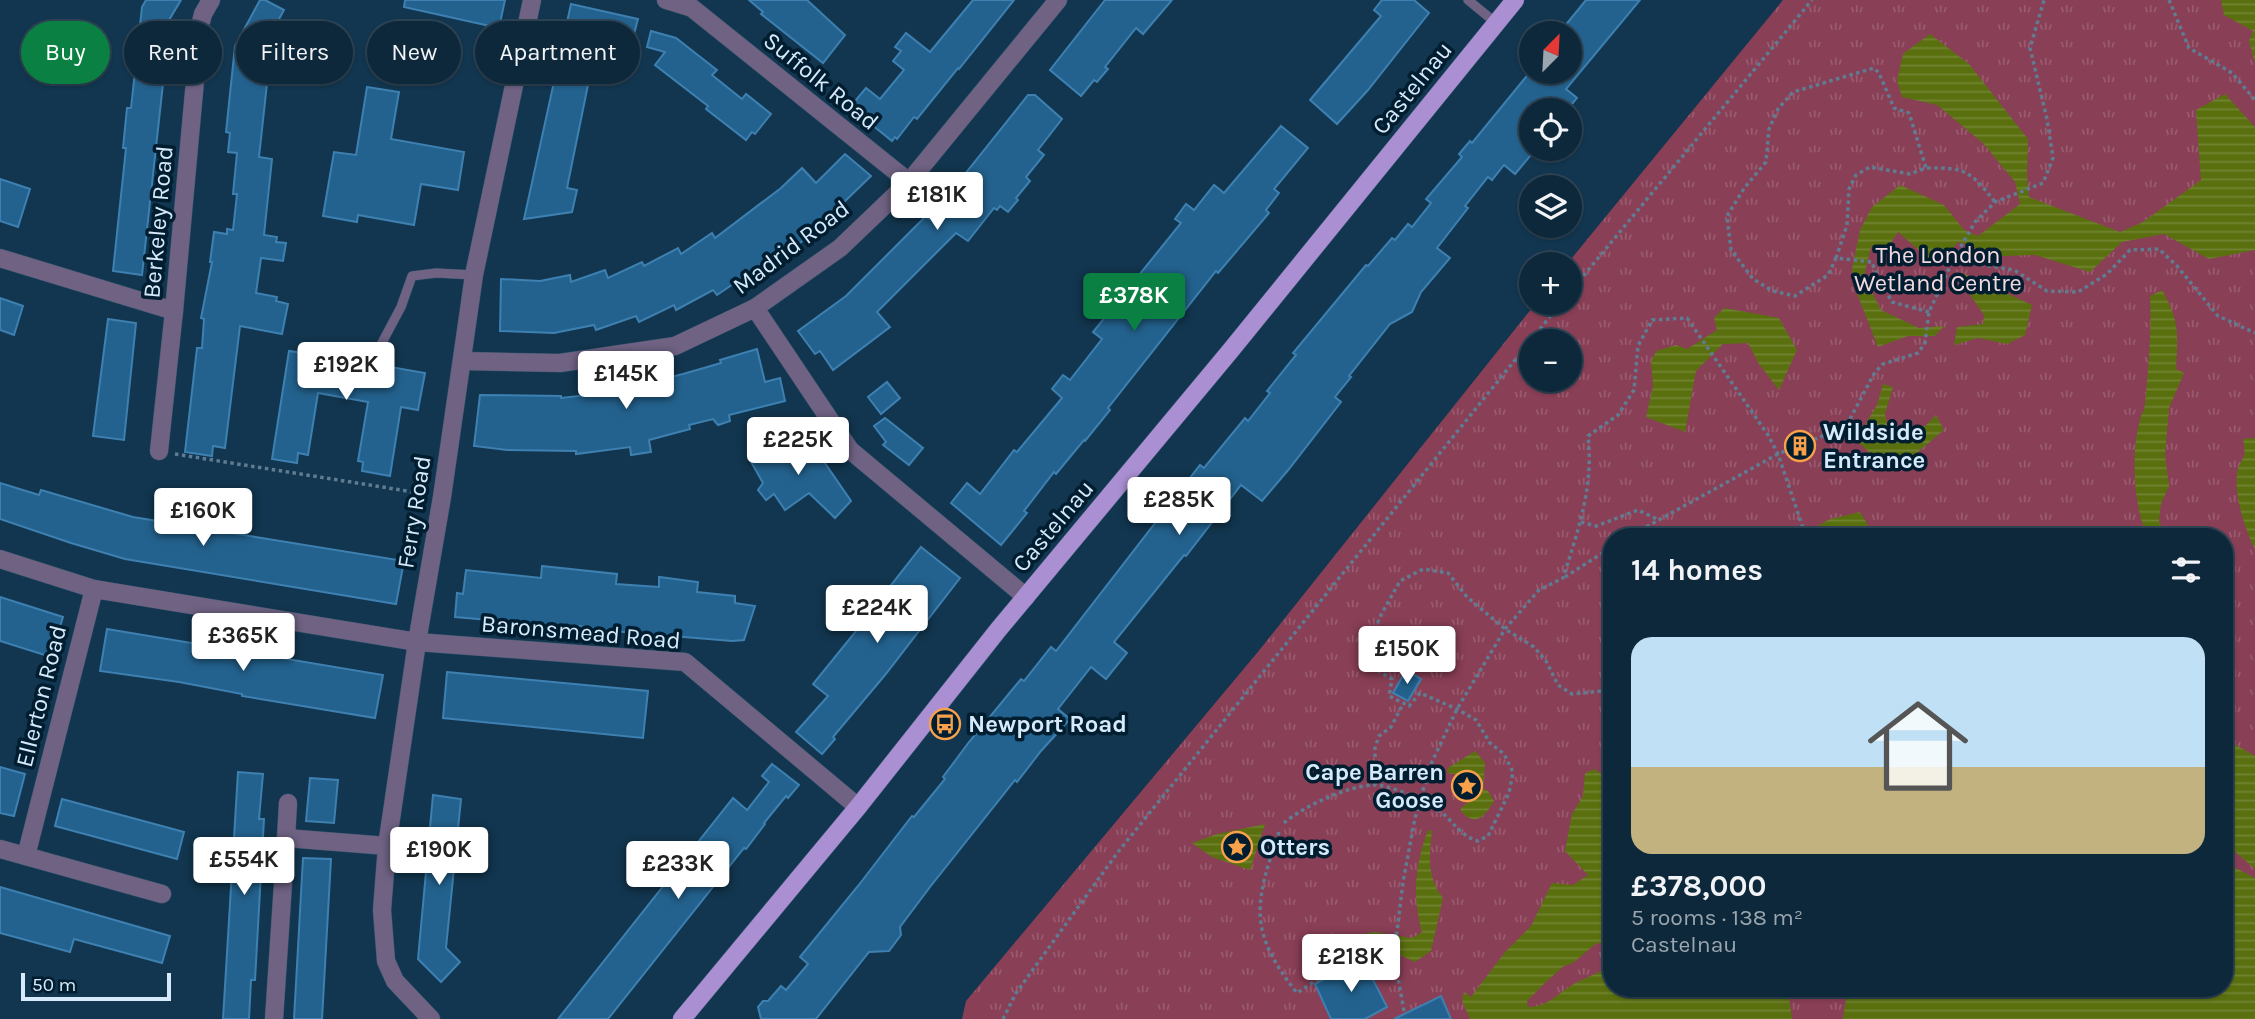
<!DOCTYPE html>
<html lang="en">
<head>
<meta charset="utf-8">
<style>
  body { margin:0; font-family:Karla,sans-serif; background:#1c3446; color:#f1f3f6; height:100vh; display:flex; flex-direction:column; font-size:26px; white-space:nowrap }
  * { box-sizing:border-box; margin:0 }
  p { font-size:23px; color:#9ba6af }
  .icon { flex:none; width:38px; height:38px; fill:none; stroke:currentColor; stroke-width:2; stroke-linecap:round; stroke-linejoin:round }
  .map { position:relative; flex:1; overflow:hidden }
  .details { position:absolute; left:1603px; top:528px; width:630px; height:469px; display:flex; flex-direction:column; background:#0e283b; border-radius:28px; box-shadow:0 2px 5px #0004,0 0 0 2px #2e4455 }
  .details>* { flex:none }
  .banner { position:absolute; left:21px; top:21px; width:665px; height:63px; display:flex; gap:14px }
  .needle { width:46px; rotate:24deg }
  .tools { position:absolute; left:1519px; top:21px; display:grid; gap:14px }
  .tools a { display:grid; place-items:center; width:63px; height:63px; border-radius:50%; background:#0e283b; box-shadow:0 2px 5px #0004,0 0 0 2px #2e4455; font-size:35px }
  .scale { position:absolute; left:21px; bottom:18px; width:150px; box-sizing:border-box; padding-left:7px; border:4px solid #d7eafb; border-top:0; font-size:19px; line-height:24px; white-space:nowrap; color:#d7eafb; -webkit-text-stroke:5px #011d30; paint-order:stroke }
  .price { position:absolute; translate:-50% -60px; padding:0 16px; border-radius:7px; background:#fff; color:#222; font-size:23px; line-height:46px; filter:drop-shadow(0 2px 4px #0008) }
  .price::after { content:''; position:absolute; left:50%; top:42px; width:21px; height:16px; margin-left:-10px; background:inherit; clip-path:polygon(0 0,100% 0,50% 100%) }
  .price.on { background:#0b8043; color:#fff }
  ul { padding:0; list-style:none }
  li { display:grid; align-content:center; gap:14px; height:371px; padding:0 28px }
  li+li { border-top:2px solid #2e4455 }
  li span { display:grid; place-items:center; height:217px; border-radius:21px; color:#555 }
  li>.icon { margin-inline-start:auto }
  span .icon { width:126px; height:126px; fill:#fffc; stroke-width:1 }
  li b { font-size:30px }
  h2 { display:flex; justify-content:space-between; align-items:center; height:84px; padding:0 28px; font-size:30px }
  .pill { padding:0 24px; border-radius:32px; background:#0e283b; box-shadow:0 2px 5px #0004,0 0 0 2px #2e4455; font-size:24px; line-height:63px }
  .pill.on { background:#0b8043; color:#fff }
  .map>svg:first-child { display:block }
  .park { fill:url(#park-tufts); fill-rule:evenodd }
  .water { fill:url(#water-rules) }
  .building { fill:#23628e; stroke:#3d80b1; stroke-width:2 }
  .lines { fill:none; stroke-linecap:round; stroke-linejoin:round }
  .service-casing { stroke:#32536b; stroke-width:10 }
  .minor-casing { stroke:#32536b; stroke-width:19 }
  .tertiary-casing { stroke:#32536b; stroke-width:19 }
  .primary-casing { stroke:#32536b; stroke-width:19 }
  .path { stroke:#5f7c92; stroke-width:3.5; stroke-dasharray:3.5 3.5; stroke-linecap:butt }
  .service { stroke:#6f6283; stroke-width:9 }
  .minor { stroke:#6f6283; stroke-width:18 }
  .tertiary { stroke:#6f6283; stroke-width:18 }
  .primary { stroke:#aa8fd2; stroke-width:18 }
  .labels { text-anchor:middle; stroke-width:7; stroke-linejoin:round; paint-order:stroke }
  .street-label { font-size:24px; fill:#d7eafb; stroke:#011d30 }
  .park-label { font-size:24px; fill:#f3d9df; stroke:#011d30 }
  .poi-label { font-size:24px; font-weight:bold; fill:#d7eafb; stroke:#011d30; text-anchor:start }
</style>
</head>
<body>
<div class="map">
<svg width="2255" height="1019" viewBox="0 0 2255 1019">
  <defs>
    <pattern id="park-tufts" width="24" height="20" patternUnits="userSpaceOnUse" patternTransform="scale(1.75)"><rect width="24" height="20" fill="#893f56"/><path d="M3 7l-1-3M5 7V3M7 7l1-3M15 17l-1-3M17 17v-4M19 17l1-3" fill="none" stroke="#995b6f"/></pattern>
    <pattern id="water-rules" width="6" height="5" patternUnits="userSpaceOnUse" patternTransform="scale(1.75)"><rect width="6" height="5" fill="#5a700e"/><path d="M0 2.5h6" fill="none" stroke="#718532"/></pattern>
  </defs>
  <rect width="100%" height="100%" fill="#12364f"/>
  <path class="park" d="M1783,0h472v1019h-1293l4,-18 291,-348 279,-350h34v-39h-3zM1531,341h39v39h-39zM1612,537h612v452h-612z"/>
  <g class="water">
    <path d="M2221,0h34v63l-6,-22 4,-10 -29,-16z"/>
    <path d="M1930,34l39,30 59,75 -1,38 2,20 91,35 23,-10 58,-42 -5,-70 29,-16 30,33v123l-46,9 -45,-25 -42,8 -32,30 -55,-17 -62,2 2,-10 -17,-5 -15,19 -13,-1 -32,-28 -9,14 -18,1 -7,29 17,34 38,18 25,-2 -9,10h-27l-30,11 -24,-61 -2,-17 8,-39 12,-23 28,-22 44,20 20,25 14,6 42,-32 -5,-22 -32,-39 -46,-38 -35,-8 -5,-16 6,-27z"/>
    <path d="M1965,274l67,31 -7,30 -18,9 -29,-6 -24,7 3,-18 26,-3 1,-9 -18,-26z"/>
    <path d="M2162,290c18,32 16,44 14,79l8,4 -15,35 -4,47 4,31 -8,18 -2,17 5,11 -2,5h-14c-15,-28 -17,-86 -8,-117 1,-6 4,-9 5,-15 3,-37 7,-73 5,-109z"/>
    <path d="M1724,308l55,10 18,32 -18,40 -20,-26 -11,-21 -25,1 -27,27 -11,61 -39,-15 7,-31 -2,-24 5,-11 20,-6 11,4 30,-19 -3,-12z"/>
    <path d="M1883,384l10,3 -8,27 2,10 15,3 23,-1 11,-11 8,15 -38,32 -24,2 -26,-24 21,-35z"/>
    <path d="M2255,438v111c-9,-16 -21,-54 -18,-74 2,-18 11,-12 6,-36z"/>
    <path d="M1860,512l7,11 2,14h-71l32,-18z"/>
    <path d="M2224,738l31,18v113l-22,-19 -7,13 29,15v141h-412l3,-21 -3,-9h381z"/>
    <path d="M1475,751l10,12 -2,26 5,2 6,10c-9,15 -18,27 -33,10v-3l19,-15c-5,-16 -18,-18 -33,-20l1,-5z"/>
    <path d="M1595,769l17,14v162l-13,-2 -5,2 -21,18 -9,3 -16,14 -21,21 1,6c18,0 30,-13 44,-22 13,-8 27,-11 40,-21v25h176l4,30h-322l-8,-18 2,-9 7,5 34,-45 26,-26 21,-43 21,2 15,-10 -23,-24 7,-37 11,-18 2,-23z"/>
    <path d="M1265,824l-15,46 -38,-13 -20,-14 25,-9z"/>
    <path d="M1428,830l4,1c-3,26 -5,46 11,67l-12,53 -16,11 -34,-16 -33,16 -38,6 -8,-7 2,-18 71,-11 37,6 10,-6c-10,-37 -7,-67 6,-102z"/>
  </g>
  <g class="building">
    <path d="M146,0h35l-22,37 9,1 -26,237 -29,-4 13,-123h-3l4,-40h4l11,-101z"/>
    <path d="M260,0h5l19,10 -24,45 10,1 -11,101 13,2 -8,76 13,2 -1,5 10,1 -3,18 -22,-3 -5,35 21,4 -1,4 12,3 -6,30 -42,-8 -15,122 -12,-2 -1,10 -27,-4 12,-104h5l2,-29 -3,-1 11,-56h-2l4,-30 13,2v-5l6,1 4,-36h-4l4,-41 -9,-1 2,-19 -4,-1 9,-86z"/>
    <path d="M405,0h100l-6,28 -95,-21z"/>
    <path d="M749,0h58l38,35 -22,28 -62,-49 2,-2z"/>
    <path d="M973,0h41l-55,69 -1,-1 -41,51 -3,-2 -17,22 -2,-2 -3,4 -42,-34 16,-19 14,11 24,-29 -11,-9 8,-10 -6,-4 11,-14 24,19z"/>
    <path d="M1105,0h67l-29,34 -7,-6 -31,39 3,2 -11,13 -3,-2 -13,16 -31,-26z"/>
    <path d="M1382,0h32l15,13 -61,77 -31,34 -27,-24 71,-84 -7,-6z"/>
    <path d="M1586,0h54l-74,89 11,9 -10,12h-36v45l-16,19 -11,-9 -12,15 -4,-3 -23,29 3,2 -31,40 13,10 -29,34 -9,20 -22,12 -41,52 2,1 -16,20 6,5 -52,67 -27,32 -21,-16 -55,71 -2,-1 -70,87 13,11 -21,26 -15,-12 -33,42 12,10 -29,32 -24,31 -2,-2 -85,107 -30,40 1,8 -12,16 -20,1 -53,67h-55l-3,-12 5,-6h5l13,-15 5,4 22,-26 -8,-7 58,-71 54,-70 2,1 31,-38 -2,-2 26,-35 52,-63 3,2 27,-34 5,4 144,-186 4,3 41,-50 3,3 22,-28 -3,-2 29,-36 -3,-2 73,-88 2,1 24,-28 3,2 13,-16 4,3 19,-24 -5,-4 36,-42 -3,-3 11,-13 2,2 58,-71h40v-39h-11z"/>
    <path d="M571,4l67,15 -4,15 -34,-8 -33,162 10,2 -5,22 -48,7z"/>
    <path d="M651,31l25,7 41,32 -5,5 30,24 4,-5 25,20 -16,20 -3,-2 -6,8 -40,-31 2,-3 -53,-41 10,-13 -18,-5z"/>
    <path d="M367,87l32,5 -8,47 73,13 -6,38 -37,-6 -7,41 -56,-10 -1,7 -34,-6 11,-64 22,3z"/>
    <path d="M1028,95h7l27,24 -24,31 6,5 -18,22 4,4 -14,17 2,2 -10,12 -8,-6 -3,4 -3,-2 -26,33 -12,-8 -79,79 13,15 -57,43 -13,-19 -5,3 -17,-23 48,-35 80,-80 3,3z"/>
    <path d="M1281,126l27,22 -34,41 5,4 -13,17 3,3 -51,60 -2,-2 -108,137 2,2 -25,31 -1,-1 -28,34 -2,-2 -30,39 3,2 -26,32 -50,-42 16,-20 13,11 34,-44 3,2 45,-54 -10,-9 11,-14 7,5 32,-41 -9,-7 88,-109 -6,-4 11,-15 8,6 20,-25 10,8z"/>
    <path d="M845,154l26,22 -61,59 -23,18 -33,23 -3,-4 -34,23 -4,-5 -37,20 -2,-5 -35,17 -3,-6 -40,14 -2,-5 -40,8 -54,-2 1,-52 39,2 30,-6 1,7 34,-12 3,8 34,-16 2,4 34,-18 3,6 31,-21 3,5 66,-50 21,-20 14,15z"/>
    <path d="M0,179l30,10 -12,38 -18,-6z"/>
    <path d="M0,298l23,8 -9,29 -14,-5z"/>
    <path d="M108,319l28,4 -12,117 -31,-4z"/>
    <path d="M343,347l19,3 -1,4 19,4 -1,7 46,8 -7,37 -17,-3 -11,69 -28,-5 1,-9 -5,-1 10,-59 -50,-9 -10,62 -10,-2 -1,10 -25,-4 17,-108 35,5 1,-7 17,3z"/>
    <path d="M757,349l8,33 15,-4 5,23 -56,14 1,6 -12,4 -5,-6 -24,6 1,4 -41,11 2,12 -20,3 -1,-8 -54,7v-3l-69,-1 -33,-4 6,-51 81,1v2l45,-5 77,-19 38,-11 -1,-3z"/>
    <path d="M887,382l13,16 -19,16 -13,-17z"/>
    <path d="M885,418l38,30 -14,17 -26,-20 3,-3 -12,-16z"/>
    <path d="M783,436l4,7 9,-1 5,8 10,-7 40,58 -16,17 -26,-25 -24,17 -11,-16 -8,6 -8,-10 5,-7 -13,-23 19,-10 -2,-5z"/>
    <path d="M0,483l39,12 2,-5 92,27 271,44 -8,43 -271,-45 -54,-16 -71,-24z"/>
    <path d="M921,547l39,31 -75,97 -52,62 2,2 -13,15 -26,-22 32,-36 -15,-12 69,-85 -1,-1z"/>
    <path d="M542,566l75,8 -1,10 43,3v-10l39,5 -1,10 38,4v7l20,3 -11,34 -12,1 -120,-10 -39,-6v2l-118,-10 2,-24 6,1 3,-24 75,8z"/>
    <path d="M0,597l63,20 -12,40 -51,-16z"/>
    <path d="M107,629l276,46 -8,43 -133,-22v-2l-63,-12 -79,-11z"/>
    <path d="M1406,670l15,9 -13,22 -15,-8z"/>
    <path d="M447,672l201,19 -5,47 -200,-20z"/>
    <path d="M772,764l27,21 -11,13 -2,-2 -22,27 1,1 -19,25 -2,-1 -136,171h-50l175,-221 14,12 22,-28 -7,-6z"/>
    <path d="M0,767l25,7 -11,42 -14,-3z"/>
    <path d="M238,772l25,2 -4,45h5l-9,161h-4l-2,39h-26z"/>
    <path d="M310,778l28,2 -4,43 -28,-2z"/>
    <path d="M433,795l28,4 -15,149 14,14 -19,20 -23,-23z"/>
    <path d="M62,799l122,33 -7,27 -122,-33z"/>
    <path d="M303,858l28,1 -9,160h-28z"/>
    <path d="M0,887l170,49 -8,27 -88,-24 -4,13 -70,-19z"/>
    <path d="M1360,961l5,8 2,-1 20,39 -22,12h-34l-16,-35z"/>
    <path d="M1441,996l10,23h-57z"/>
  </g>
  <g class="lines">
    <g class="service-casing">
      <g id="service">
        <path d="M1468,0l28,23"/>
        <path d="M377,352l24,-45 11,-31 24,-3 38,2"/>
      </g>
    </g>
    <g class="minor-casing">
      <g id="minor">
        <path d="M666,0l26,8 217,174"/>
        <path d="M0,258l174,53"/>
        <path d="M755,308l95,142 176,147"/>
        <path d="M462,361l98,2 115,-17 80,-38 85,-60 69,-66 149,-182"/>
        <path d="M159,451l15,-140 26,-285 3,-12 8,-14"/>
        <path d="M0,559l94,30 323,53 268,20 173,145"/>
        <path d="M286,838l2,-35"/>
        <path d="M0,849l162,45"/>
        <path d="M26,856l68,-267"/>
        <path d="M274,1019l12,-181 101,8"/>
      </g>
    </g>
    <g class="tertiary-casing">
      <path id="tertiary" d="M431,1019l-36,-38 -9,-20 -4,-51 5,-64 30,-204 25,-145 32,-222 58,-275"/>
    </g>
    <g class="primary-casing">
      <path id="primary" d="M682,1019l176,-212 140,-177 233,-280 284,-350"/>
    </g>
    <g class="path">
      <path d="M2169,0l20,48 43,25 23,27"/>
      <path d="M1927,168c39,-1 44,4 68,34"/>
      <path d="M1836,258l11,-33 2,-36 7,-14 14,-8 40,7 16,-6 -17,-55 -15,-5 -15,-35 -5,-5 -81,24 -15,17 -9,20 -3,33 -21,25 -18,29 4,34 22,29 20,12 22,5 33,-21 8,-17 36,4 3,9 17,31 37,10"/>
      <path d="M1953,260l61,10 33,21 31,1 29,-18 23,-24 29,-1 18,17 41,50 37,17"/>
      <path d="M1570,292l242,-292"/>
      <path d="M175,454l251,40"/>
      <path d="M1581,522l15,4 42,-16 19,9"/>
      <path d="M1628,537l150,-83 47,-19 25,-16 25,-47 8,-8 35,-11 7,-10 4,-31 24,-52 22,-38 20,-20 48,-19 10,-25 -6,-39 -17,-71 14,-48"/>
      <path d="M1565,577l47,-30"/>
      <path d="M1375,785v-37l4,-12 12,-9 12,-23"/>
      <path d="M1284,823c20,-17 63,-37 90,-38 16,0 53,16 66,26 14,11 20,25 38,30l10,-5 21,-43 4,-21 -9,-18 -14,-11 -14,-23 -19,-11 -37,-16 -11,13 -20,-10 3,-17 -12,-7 -11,-11 -1,-15 13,-31 19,-34 23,-12 25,4 19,24 38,32 29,18 12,14 12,24 14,9 40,-4"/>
      <path d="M1279,832c-24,71 -32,98 18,161l18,-12 45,-23 34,-2"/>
      <path d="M1404,1011l-10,-55 9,-74 12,-64 15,-52 27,-57 48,-80 34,-39 24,-12c15,-47 31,-92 25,-142l30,-21 16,-25 4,-44 14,-26 35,-2 81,117 10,19 28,83"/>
      <path d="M1003,1019l13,-26 102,-141 443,-549"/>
    </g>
    <use href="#service" class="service"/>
    <use href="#minor" class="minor"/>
    <use href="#tertiary" class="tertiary"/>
    <use href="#primary" class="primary"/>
  </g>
  <defs>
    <g id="building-ring" transform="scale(1.575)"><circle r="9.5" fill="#011d30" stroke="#f8a14a" stroke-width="1.5"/><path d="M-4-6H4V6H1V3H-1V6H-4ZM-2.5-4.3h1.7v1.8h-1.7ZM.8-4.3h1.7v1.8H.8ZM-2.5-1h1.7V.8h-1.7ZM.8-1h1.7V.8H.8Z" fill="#f8a14a"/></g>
    <g id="bus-ring" transform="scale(1.575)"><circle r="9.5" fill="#011d30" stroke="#f8a14a" stroke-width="1.5"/><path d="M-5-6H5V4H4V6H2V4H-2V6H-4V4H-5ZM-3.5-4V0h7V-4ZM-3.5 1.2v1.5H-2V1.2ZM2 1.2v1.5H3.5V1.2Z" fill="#f8a14a"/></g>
    <g id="sight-ring" transform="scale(1.575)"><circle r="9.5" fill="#011d30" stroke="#f8a14a" stroke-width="1.5"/><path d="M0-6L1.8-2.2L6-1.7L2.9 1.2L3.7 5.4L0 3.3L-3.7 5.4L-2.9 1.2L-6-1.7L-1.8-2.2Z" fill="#f8a14a"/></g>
  </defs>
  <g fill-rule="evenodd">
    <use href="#building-ring" x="1800" y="446"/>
    <use href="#bus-ring" x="945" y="724"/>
    <use href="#sight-ring" x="1467" y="786"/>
    <use href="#sight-ring" x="1237" y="847"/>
  </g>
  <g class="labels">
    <g class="street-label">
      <text transform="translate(821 81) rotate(39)" y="8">Suffolk Road</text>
      <text transform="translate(1412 88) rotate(-51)" y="8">Castelnau</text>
      <text transform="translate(158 222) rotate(-85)" y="8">Berkeley Road</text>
      <text transform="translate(791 247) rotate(-37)" y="8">Madrid Road</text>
      <text transform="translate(414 512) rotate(-81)" y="8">Ferry Road</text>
      <text transform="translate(1053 526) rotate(-50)" y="8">Castelnau</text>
      <text transform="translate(581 632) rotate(5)" y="8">Baronsmead Road</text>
      <text transform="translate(41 696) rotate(-76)" y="8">Ellerton Road</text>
    </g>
    <g class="park-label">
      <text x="1938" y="263">The London<tspan x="1938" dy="28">Wetland Centre</tspan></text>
    </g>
    <g class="poi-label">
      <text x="1823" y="440">Wildside<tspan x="1823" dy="28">Entrance</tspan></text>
      <text x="968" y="732">Newport Road</text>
      <text x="1444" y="780" text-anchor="end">Cape Barren<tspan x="1444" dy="28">Goose</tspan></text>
      <text x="1260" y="855">Otters</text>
    </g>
  </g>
</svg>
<div class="tools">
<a><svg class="needle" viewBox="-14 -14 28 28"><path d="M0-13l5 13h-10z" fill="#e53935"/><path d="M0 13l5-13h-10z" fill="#9ba6af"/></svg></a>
<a><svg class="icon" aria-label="locate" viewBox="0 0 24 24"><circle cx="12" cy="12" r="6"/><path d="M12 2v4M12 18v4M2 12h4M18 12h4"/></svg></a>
<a><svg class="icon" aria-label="layers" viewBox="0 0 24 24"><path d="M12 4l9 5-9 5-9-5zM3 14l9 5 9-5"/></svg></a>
<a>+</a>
<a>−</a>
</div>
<div class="scale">50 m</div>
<b class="price" style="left:937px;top:232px">£181K</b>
<b class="price on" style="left:1134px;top:333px">£378K</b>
<b class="price" style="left:346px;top:402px">£192K</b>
<b class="price" style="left:626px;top:411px">£145K</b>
<b class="price" style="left:798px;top:477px">£225K</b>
<b class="price" style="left:1179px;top:537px">£285K</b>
<b class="price" style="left:203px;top:548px">£160K</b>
<b class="price" style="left:877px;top:645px">£224K</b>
<b class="price" style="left:243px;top:673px">£365K</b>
<b class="price" style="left:1407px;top:686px">£150K</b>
<b class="price" style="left:439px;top:887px">£190K</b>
<b class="price" style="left:244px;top:897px">£554K</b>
<b class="price" style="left:678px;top:901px">£233K</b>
<b class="price" style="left:1351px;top:994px">£218K</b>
<div class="banner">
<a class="pill on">Buy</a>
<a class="pill">Rent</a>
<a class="pill">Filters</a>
<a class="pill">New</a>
<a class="pill">Apartment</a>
</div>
<section class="details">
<h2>14 homes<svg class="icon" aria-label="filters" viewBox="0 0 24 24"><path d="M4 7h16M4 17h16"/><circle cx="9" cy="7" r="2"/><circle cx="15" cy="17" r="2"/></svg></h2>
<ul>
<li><span style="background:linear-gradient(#bfe0f5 60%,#c2b280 0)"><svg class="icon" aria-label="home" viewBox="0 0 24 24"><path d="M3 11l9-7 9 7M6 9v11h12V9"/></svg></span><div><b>£378,000</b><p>5 rooms · 138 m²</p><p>Castelnau</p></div></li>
</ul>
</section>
</div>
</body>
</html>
